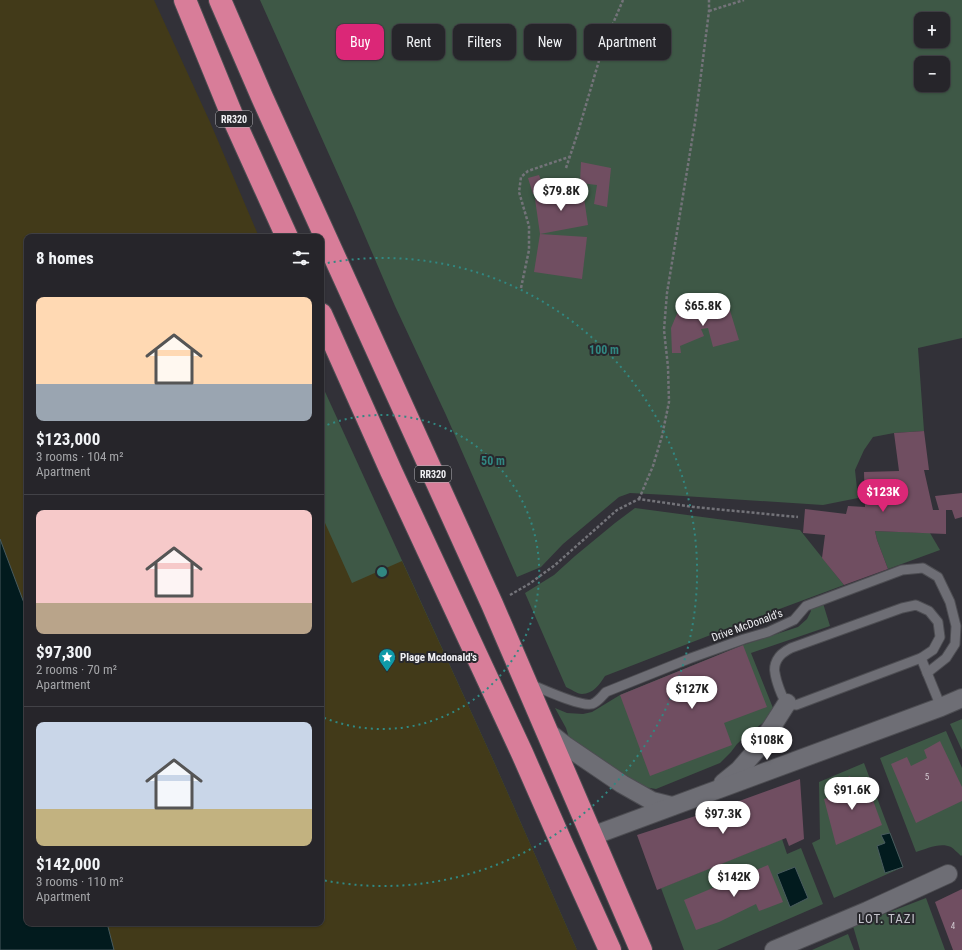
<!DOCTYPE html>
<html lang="en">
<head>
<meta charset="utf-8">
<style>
  body { margin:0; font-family:"Roboto Condensed",sans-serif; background:#323136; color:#f1f3f6; height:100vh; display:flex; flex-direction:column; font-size:15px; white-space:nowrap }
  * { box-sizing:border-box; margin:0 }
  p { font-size:13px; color:#a4a5a8 }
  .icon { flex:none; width:22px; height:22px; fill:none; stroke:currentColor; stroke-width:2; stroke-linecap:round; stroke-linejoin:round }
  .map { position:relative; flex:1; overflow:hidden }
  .panel { position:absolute; left:24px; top:234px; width:300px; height:692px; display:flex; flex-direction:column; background:#26252a; border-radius:8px; box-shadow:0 1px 3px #0004,0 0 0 1px #424247 }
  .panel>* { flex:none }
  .hud { position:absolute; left:336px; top:24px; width:380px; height:36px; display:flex; gap:8px }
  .tools { position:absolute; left:914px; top:12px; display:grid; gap:8px }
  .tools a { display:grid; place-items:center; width:36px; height:36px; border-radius:8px; background:#26252a; box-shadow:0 1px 3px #0004,0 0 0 1px #424247; font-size:20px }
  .price { position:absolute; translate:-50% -34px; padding:0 9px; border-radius:14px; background:#fff; color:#222; font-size:13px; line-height:26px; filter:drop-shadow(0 1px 2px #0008) }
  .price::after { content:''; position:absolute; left:50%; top:24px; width:12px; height:9px; margin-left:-6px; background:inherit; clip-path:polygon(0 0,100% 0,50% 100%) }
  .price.active { background:#db2777; color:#fff }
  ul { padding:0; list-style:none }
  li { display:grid; align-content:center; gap:8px; height:212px; padding:0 12px }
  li+li { border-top:1px solid #424247 }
  li span { display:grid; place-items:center; height:124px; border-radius:8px; color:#555 }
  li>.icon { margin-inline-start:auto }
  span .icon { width:72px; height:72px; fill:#fffc; stroke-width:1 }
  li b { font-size:17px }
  h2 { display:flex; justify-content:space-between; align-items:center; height:48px; padding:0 12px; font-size:17px }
  .pill { padding:0 14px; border-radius:8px; background:#26252a; box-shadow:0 1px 3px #0004,0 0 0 1px #424247; font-size:14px; line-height:36px }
  .pill.active { background:#db2777; color:#fff }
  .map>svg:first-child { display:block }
  .green { fill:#3e5846; fill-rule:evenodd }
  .sand { fill:#423a19 }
  .water { fill:#021b1e; stroke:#495b5e }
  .building { fill:#704e61 }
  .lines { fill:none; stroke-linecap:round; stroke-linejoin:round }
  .lane-casing { stroke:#4d4d52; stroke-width:11 }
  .street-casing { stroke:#4d4d52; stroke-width:20 }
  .highway-casing { stroke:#4d4d52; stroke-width:24 }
  .path { stroke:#737379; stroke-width:2.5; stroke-dasharray:3 2; stroke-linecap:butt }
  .lane { stroke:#6e6e75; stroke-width:9 }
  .street { stroke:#6e6e75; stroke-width:18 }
  .highway { stroke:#d87d99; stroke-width:22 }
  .ring { fill:none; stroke:#318882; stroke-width:2; stroke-dasharray:2 4 }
  .labels { text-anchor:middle; stroke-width:4; stroke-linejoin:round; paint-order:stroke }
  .number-label { font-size:9px; fill:#d0c8cf }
  .shield { fill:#28282d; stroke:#b4b4b8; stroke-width:1 }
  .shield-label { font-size:10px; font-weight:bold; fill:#f0f0f4 }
  .street-label { font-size:11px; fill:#f0f0f4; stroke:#28282d }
  .poi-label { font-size:11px; font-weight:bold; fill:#f0f0f4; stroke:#28282d; text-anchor:start }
  .quarter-label { font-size:13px; letter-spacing:1px; fill:#c3c2ca; stroke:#28282d }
  .centre { fill:#318882; stroke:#28282d; stroke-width:2 }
  .ring-label { font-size:12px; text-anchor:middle; font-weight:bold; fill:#318882; stroke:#28282d; stroke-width:4; stroke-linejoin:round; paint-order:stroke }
</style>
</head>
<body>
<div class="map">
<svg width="962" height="950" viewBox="0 0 962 950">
  <rect width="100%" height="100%" fill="#323138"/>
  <g class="green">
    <path d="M260,0h702v338l-44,10 6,83 -30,2 -21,4 -9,13 -9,20 3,28 -35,7 -155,-10 -38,-2 -11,4 -56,47 -22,23 -24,10 -71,-162 -51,-109 -42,-98zM921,19h22v22h-22zM921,63h22v22h-22z"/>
    <path d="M321,383l173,379 83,188 -256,-388z"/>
    <path d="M635,508l165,22 44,55 -118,44 -121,47c-5,8 -12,18 -23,18 -5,0 -11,-5 -16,-7l-41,-94 29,-18 21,-19 40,-33z"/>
    <path d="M875,531l55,2 10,17 -52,19 -11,-29z"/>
    <path d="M822,600l8,26 -79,27 22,55v4l-9,10 -16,12 -11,10 -6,8 -11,11 -64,26 -12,-2 -36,-21 -39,-28 -3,-10 -11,-20 12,5 16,1 9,-2 28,-17 123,-50 55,-18 9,-8 4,-8 -1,-6z"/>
    <path d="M962,719v31l-12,-26z"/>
    <path d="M946,731l16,37v87l-1,1c-3,-3 -7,-7 -10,-9 -11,-5 -25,2 -35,5l-36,-94z"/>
    <path d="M864,763l39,104 -69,31 -22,-55 8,-4 -1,-57z"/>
    <path d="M782,839l5,15 14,-6 22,56 -106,46h-33l-23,-62z"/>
    <path d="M926,898l19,52h-85l-7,-24z"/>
    <path d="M848,934l6,16h-42z"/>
  </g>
  <g class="sand">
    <path d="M0,0h154l56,122 49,115h-232v374l-27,-72z"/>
    <path d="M321,514l31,69 50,-22 92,201 83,188h-463l-7,-27h214z"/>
  </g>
  <g class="water">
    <path d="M0,539l27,72v312h80l7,27h-114z"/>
    <path d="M890,833l13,34 -18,6 -8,-27 8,-3 -4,-8z"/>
    <path d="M795,867l13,31 -18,9 -13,-33z"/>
  </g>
  <g class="building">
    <path d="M581,162l30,6 -4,39 -13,-3 3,-19 -17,-2z"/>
    <path d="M539,175l6,15 -12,4 -5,-16z"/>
    <path d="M583,191l5,34 -48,9 -5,-35z"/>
    <path d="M540,234l47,3 -5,42 -48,-7z"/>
    <path d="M728,304l11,36 -26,7 -5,-19 -7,1 3,7 -24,10 1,7h-9l-1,-25 8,-19 17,5z"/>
    <path d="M924,431l5,39h-5l9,40h6l-4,-14 27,-3v24l-7,2 -3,-9h-6v24l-71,-3 2,9 11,29 -44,16 -22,-27 3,-23 -22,-2 2,-24 41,5 2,-8 17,1 -1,-35 35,-1 -5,-38z"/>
    <path d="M743,645l24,62 -43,16 8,22 -82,31 -30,-81z"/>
    <path d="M940,741l22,46v14l-46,22 -25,-59 16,-7 4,9 16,-8 -3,-8z"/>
    <path d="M850,776l3,9 13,-4 16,44 -46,20 -12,-46 13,-4 -3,-12z"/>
    <path d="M800,779l4,60 -15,7 -3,-8 -129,52 -20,-55 83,-27z"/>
    <path d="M768,865l15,37 -24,9 -3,-7 -37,18 -23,8 -12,-30z"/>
    <path d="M962,889v61h-9l-18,-48z"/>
  </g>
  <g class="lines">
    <g class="lane-casing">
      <g id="lane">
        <path d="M916,605l13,6 9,11 2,15 -7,13 -12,8 -125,47c-4,0 -6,0 -9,-2 -5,-4 -11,-23 -12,-30 -1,-4 0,-9 2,-13 3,-6 8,-9 14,-12l111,-40z"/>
        <path d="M921,658l20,49"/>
        <path d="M530,684c12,5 51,23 62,20 6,-2 10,-8 14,-12l85,-34 53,-19 24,-7 26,-12 12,-14 96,-36 21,-2 15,9 12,25 6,24 -1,18 -9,14 -19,15"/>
      </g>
    </g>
    <g class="street-casing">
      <g id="street">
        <path d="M547,731l19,15 56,38 30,17 20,5"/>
        <path d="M723,783l16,-13 20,-23 28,-44"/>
        <path d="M592,836l349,-129 21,-9"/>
        <path d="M774,950l93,-39 81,-37"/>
      </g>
    </g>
    <g class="highway-casing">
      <g id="highway">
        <path d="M185,0l49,120 53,117"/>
        <path d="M220,0l42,97 230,507 149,346"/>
        <path d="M321,314l70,157 131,282 40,91 48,106"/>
      </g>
    </g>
    <g class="path">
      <path d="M709,11l35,-11"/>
      <path d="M566,168l12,-36 25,-85 20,-47"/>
      <path d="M521,288l8,-38v-24l-10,-34 2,-15 7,-6 41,-14"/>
      <path d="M639,499l14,-33 9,-30 7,-34 -1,-35 -4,-37 3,-37 28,-171 14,-111v-11"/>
      <path d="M510,595l19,-11 26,-19 62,-55 22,-11 55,8 104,10"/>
    </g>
    <use href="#lane" class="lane"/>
    <use href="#street" class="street"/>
    <use href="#highway" class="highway"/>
  </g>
  <g class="ring">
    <path d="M322 427A157 157 0 1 1 322 717"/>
    <path d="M322 264A314 314 0 1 1 322 880"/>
  </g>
  <defs>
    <g id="sight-pin" transform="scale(0.9)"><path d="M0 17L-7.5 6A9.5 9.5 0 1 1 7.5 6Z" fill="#0f9aa8" stroke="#28282d"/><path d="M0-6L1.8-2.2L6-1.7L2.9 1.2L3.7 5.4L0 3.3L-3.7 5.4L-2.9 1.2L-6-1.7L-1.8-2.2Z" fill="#fff"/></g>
  </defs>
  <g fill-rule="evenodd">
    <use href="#sight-pin" x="387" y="657"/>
  </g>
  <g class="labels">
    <g class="number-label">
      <text x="927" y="780">5</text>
      <text x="953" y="929">4</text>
    </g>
    <g class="shield">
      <rect x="216" y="111" width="36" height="16" rx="3"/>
      <rect x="415" y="466" width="36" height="16" rx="3"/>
    </g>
    <g class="shield-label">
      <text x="234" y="123">RR320</text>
      <text x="433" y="478">RR320</text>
    </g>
    <g class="street-label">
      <text transform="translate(747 625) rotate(-20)" y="4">Drive McDonald's</text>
    </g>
    <g class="poi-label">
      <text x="400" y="661">Plage Mcdonald's</text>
    </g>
    <g class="quarter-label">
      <text x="887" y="923">LOT. TAZI</text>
    </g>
  </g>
  <circle cx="382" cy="572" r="6" class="centre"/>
  <g class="ring-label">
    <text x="604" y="354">100 m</text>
    <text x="493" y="465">50 m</text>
  </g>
</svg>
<div class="tools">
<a>+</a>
<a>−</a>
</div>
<b class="price" style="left:561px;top:212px">$79.8K</b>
<b class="price" style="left:703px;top:327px">$65.8K</b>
<b class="price active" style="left:883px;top:513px">$123K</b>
<b class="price" style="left:692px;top:710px">$127K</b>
<b class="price" style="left:767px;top:761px">$108K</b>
<b class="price" style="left:852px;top:811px">$91.6K</b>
<b class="price" style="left:723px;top:835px">$97.3K</b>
<b class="price" style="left:734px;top:898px">$142K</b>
<div class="hud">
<a class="pill active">Buy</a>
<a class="pill">Rent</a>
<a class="pill">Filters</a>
<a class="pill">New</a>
<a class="pill">Apartment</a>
</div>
<section class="panel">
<h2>8 homes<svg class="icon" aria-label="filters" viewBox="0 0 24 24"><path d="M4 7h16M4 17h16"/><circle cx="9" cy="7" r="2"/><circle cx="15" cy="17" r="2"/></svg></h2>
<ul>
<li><span style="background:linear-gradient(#ffd9b3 70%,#9aa5b1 0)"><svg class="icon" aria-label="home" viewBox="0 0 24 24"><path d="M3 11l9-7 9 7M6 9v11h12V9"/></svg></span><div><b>$123,000</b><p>3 rooms · 104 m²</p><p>Apartment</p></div></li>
<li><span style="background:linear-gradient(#f6c9c9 75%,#b9a48a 0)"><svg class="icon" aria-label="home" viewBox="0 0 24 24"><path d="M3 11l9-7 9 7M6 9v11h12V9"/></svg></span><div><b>$97,300</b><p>2 rooms · 70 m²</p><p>Apartment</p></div></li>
<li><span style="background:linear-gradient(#c9d6e8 70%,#c2b280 0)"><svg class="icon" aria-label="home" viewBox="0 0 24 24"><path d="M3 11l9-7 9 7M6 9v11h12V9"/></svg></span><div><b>$142,000</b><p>3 rooms · 110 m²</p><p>Apartment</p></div></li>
</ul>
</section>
</div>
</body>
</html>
